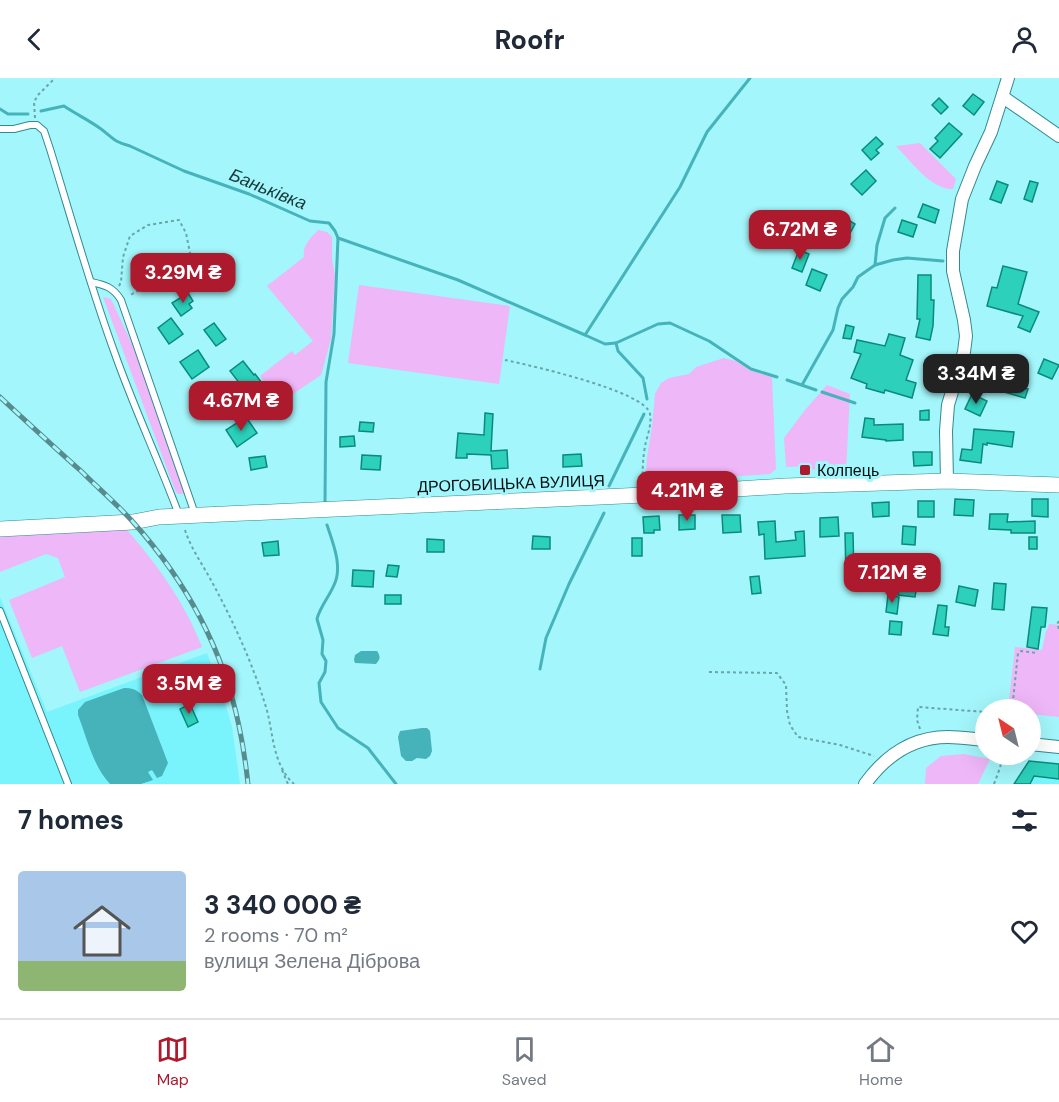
<!DOCTYPE html>
<html lang="en">
<head>
<meta charset="utf-8">
<style>
  body { margin:0; font-family:"DM Sans",sans-serif; background:#f2f2f3; color:#1f2937; height:100vh; display:flex; flex-direction:column; font-size:22px; white-space:nowrap }
  * { box-sizing:border-box; margin:0 }
  p { font-size:20px; color:#747a83 }
  .icon { flex:none; width:33px; height:33px; fill:none; stroke:currentColor; stroke-width:2; stroke-linecap:round; stroke-linejoin:round }
  .map { position:relative; height:706px; overflow:hidden }
  .details { display:flex; flex-direction:column; background:#fff; flex:1 }
  .details>* { flex:none }
  .needle { width:39px; rotate:325deg }
  .buttons { position:absolute; left:975px; top:621px; display:grid; gap:12px }
  .buttons a { display:grid; place-items:center; width:66px; height:66px; border-radius:50%; background:#fff; box-shadow:0 6px 24px #0002; font-size:30px }
  .price { position:absolute; translate:-50% -51px; padding:0 14px; border-radius:12px; background:#ad192d; color:#fff; font-size:20px; line-height:39px; filter:drop-shadow(0 2px 3px #0008) }
  .price::after { content:''; position:absolute; left:50%; top:36px; width:18px; height:14px; margin-left:-9px; background:inherit; clip-path:polygon(0 0,100% 0,50% 100%) }
  .price.current { background:#222; color:#fff }
  ul { padding:0; list-style:none }
  li { display:flex; align-items:center; gap:18px; height:150px; padding:0 18px }
  li+li { border-top:2px solid #e0e1e3 }
  li span { display:grid; place-items:center; flex:none; width:168px; height:120px; border-radius:6px; color:#555 }
  li>.icon { margin-inline-start:auto }
  span .icon { width:72px; height:72px; fill:#fffc; stroke-width:1 }
  li b { font-size:26px }
  h2 { display:flex; justify-content:space-between; align-items:center; height:72px; padding:0 18px; font-size:26px }
  header { display:flex; justify-content:space-between; align-items:center; height:78px; padding:0 18px; background:#fff; font-size:27px; font-weight:700 }
  .menu { display:flex; justify-content:space-around; align-items:center; height:84px; border-top:2px solid #e0e1e3; background:#fff; font-size:16px; color:#747a83 }
  .menu a { display:grid; justify-items:center; gap:3px }
  .menu .current { color:#ad192d }
  .map>svg:first-child { display:block }
  .built { fill:#79f4fd }
  .green { fill:#eeb7f8 }
  .water { fill:#46b3ba }
  .lines { fill:none; stroke-linecap:round; stroke-linejoin:round }
  .stream { stroke:#46b3ba; stroke-width:3 }
  .building { fill:#2cd0bb; stroke:#0b8a7b; stroke-width:1.5 }
  .service-casing { stroke:#34898f; stroke-width:8 }
  .minor-casing { stroke:#34898f; stroke-width:14 }
  .tertiary-casing { stroke:#34898f; stroke-width:16 }
  .path { stroke:#69a5a9; stroke-width:2; stroke-dasharray:3 3; stroke-linecap:butt }
  .service { stroke:#fff; stroke-width:6 }
  .minor { stroke:#fff; stroke-width:12 }
  .tertiary { stroke:#fff; stroke-width:15 }
  .rail-casing { stroke:#578b8e; stroke-width:5 }
  .rail { stroke:#a3f6fb; stroke-width:3; stroke-dasharray:9; stroke-linecap:butt }
  .poi-dot { fill:#ad192d; stroke:#a3f6fb; stroke-width:2 }
  .labels { text-anchor:middle; stroke-width:6; stroke-linejoin:round; paint-order:stroke }
  .poi-label { font-size:16px; fill:#001012; stroke:#a3f6fb; text-anchor:start }
  .street-label { font-size:16px; fill:#001012; stroke:#a3f6fb }
  .water-label { font-size:18px; font-style:italic; fill:#18393b; stroke:#a3f6fb }
</style>
</head>
<body>
<header><svg class="icon" aria-label="back" viewBox="0 0 24 24"><path d="M15 5l-7 7 7 7"/></svg>Roofr<svg class="icon" aria-label="person" viewBox="0 0 24 24"><circle cx="12" cy="8" r="4"/><path d="M4 21q1-7 8-7t8 7"/></svg></header>
<div class="map">
<svg width="1059" height="706" viewBox="0 0 1059 706">
  <rect width="100%" height="100%" fill="#a3f6fb"/>
  <g class="built">
    <path d="M0,519l47,115 160,-59 15,39 10,35 8,57h-240z"/>
    <path d="M1029,683l30,3v20h-45z"/>
  </g>
  <g class="green">
    <path d="M920,65l36,36 -3,10c-22,1 -42,-28 -57,-43z"/>
    <path d="M318,152l9,2 5,5v22l3,17 -4,63 -10,36 -40,27 -21,-26 32,-25 3,4 18,-14 -46,-55 37,-29c-2,-12 7,-19 14,-27z"/>
    <path d="M359,207l151,21 -11,78 -151,-21z"/>
    <path d="M103,219l8,2 26,56 48,135v4h-7l-3,-4z"/>
    <path d="M724,280l12,3 15,10 21,6 4,92 -6,5 -123,8 -1,-11 1,-14 5,-30 3,-33 6,-11 8,-5 20,-4 7,-7z"/>
    <path d="M827,307l23,9 -4,77 -21,1 -13,-3 -1,-3 -25,1 -2,-29 21,-28z"/>
    <path d="M103,451h23c31,35 59,74 76,118l-122,45 -18,-46 -30,12 -23,-58 56,-23 -7,-19 -12,-4 -46,18v-35z"/>
    <path d="M1049,546l10,1v92l-28,-3 -1,-4 -22,-1 7,-62 27,3 4,-19 2,-3z"/>
    <path d="M964,676l26,5 -12,25h-53l1,-16 15,-12z"/>
  </g>
  <g class="water">
    <path d="M361,573h16c4,6 3,8 -1,13l-21,-1 -1,-3 1,-5z"/>
    <path d="M124,610c8,0 12,1 18,7l26,68 -6,13 -5,2 -5,-8 -4,2 5,8 -12,4h-31c-17,-18 -23,-46 -32,-69v-5l7,-8z"/>
    <path d="M422,650h5l3,3 2,20 -2,5 -4,3 -9,-1 -5,3h-6l-5,-5 -3,-19 2,-6z"/>
  </g>
  <g class="lines">
    <g class="stream">
      <path d="M0,31l8,5h20"/>
      <path d="M41,33l23,-5c12,8 26,15 37,23 12,9 13,13 29,17l54,25 65,23 61,27 19,2 6,8 3,7 -4,96 -8,48 -1,120"/>
      <path d="M338,160l120,42 127,55 95,-148 27,-55 43,-54"/>
      <path d="M875,187l2,-20 8,-27 10,-10"/>
      <path d="M585,257l20,9 11,-1 42,-19 12,-1 39,18 42,28 26,8"/>
      <path d="M616,265l2,8 25,27 4,21"/>
      <path d="M787,302l29,10"/>
      <path d="M802,307l31,-55 5,-22 4,-9 11,-12 5,-10 17,-12 18,-5 14,-2 36,3"/>
      <path d="M822,314l33,11"/>
      <path d="M609,408l35,-72"/>
      <path d="M327,447c6,18 16,42 7,60 -5,12 -14,22 -17,34l6,21 -1,14 4,7 -1,11 -6,11 2,19 17,26 30,20 28,36"/>
      <path d="M540,591l6,-31 23,-54 35,-71"/>
    </g>
  </g>
  <g class="building">
    <path d="M973,16l11,8 -10,13 -11,-9z"/>
    <path d="M939,20l9,9 -7,7 -9,-9z"/>
    <path d="M949,45l13,11 -22,24 -10,-9 8,-8 -3,-3z"/>
    <path d="M876,59l7,7 -7,6 3,3 -8,7 -9,-10z"/>
    <path d="M866,92l10,11 -14,14 -11,-11z"/>
    <path d="M997,103l11,4 -7,18 -11,-4z"/>
    <path d="M1030,103l8,2 -6,19 -8,-3z"/>
    <path d="M923,126l16,6 -4,13 -17,-6z"/>
    <path d="M814,135l19,13 -4,7 -19,-13z"/>
    <path d="M842,138l13,8 -7,13 -13,-8z"/>
    <path d="M902,142l15,5 -4,12 -15,-5z"/>
    <path d="M799,172l10,4 -7,18 -10,-4z"/>
    <path d="M1003,188l24,6 -9,32 21,8 -9,20 -12,-5 5,-11 -36,-10 5,-19 5,1z"/>
    <path d="M812,191l15,6 -7,16 -14,-6z"/>
    <path d="M918,197h13v25h3l-1,26 -3,14 -14,-3 4,-18h-3z"/>
    <path d="M188,215l5,8 -4,3 3,4 -11,8 -9,-13z"/>
    <path d="M171,240l12,16 -14,10 -11,-16z"/>
    <path d="M214,245l12,16 -10,7 -12,-16z"/>
    <path d="M846,247l8,2 -3,12 -8,-1z"/>
    <path d="M889,256l16,4 -5,17 13,5 -7,20 10,3 -4,15 -27,-8 -1,3 -18,-5 1,-4 -16,-6 10,-24 -7,-2 3,-12 28,6z"/>
    <path d="M198,272l11,17 -17,12 -12,-17z"/>
    <path d="M1044,281l15,6 -7,14 -14,-6z"/>
    <path d="M985,282l17,6 -1,4 18,6 -3,9 12,4 -3,9 -28,-8 3,-7 -21,-7z"/>
    <path d="M243,283l11,14 1,-1 7,9 -2,1 9,11 -8,6 4,5 -15,9 -5,-7 9,-6 -24,-31z"/>
    <path d="M218,308l13,19 -18,13 -8,-12 2,-2 -5,-8z"/>
    <path d="M972,316l15,7 -7,15 -15,-7z"/>
    <path d="M929,332v10h-9v-9z"/>
    <path d="M485,335l8,1 -2,37 16,-1 1,18 -16,1 -1,-14 -24,-1v4h-11l2,-25 26,2z"/>
    <path d="M246,339l11,16 -20,14 -11,-17z"/>
    <path d="M865,340l9,1v6l29,-1v16l-17,1v-1l-24,-3z"/>
    <path d="M360,344l14,1 -1,9 -14,-1z"/>
    <path d="M974,351l40,3 -2,15 -25,-4v2l-4,-1 -2,19 -21,-3 2,-11 10,1z"/>
    <path d="M354,358l1,10 -15,1v-10z"/>
    <path d="M913,374h19v13l-18,1z"/>
    <path d="M581,376l1,12 -19,1v-12z"/>
    <path d="M362,377l19,1 -1,14 -19,-1z"/>
    <path d="M265,378l2,11 -16,3 -2,-12z"/>
    <path d="M955,421l19,1 -1,16 -19,-1z"/>
    <path d="M1032,421h16v18l-16,-1z"/>
    <rect x="918" y="423" width="16" height="16"/>
    <path d="M889,424v14l-16,1 -1,-14z"/>
    <path d="M990,436h18l-1,8 28,-1v12h-24v-3l-22,-1z"/>
    <path d="M679,437h16v14l-16,1z"/>
    <path d="M722,437h18l1,17 -18,1z"/>
    <path d="M659,438l1,14h-6v3h-10l-1,-16z"/>
    <path d="M838,439l1,19 -19,1v-19z"/>
    <path d="M775,443l1,21 20,-2 -1,-8 9,-1 1,25 -40,3 -1,-25 -5,1 -1,-13z"/>
    <path d="M903,448l13,1 -1,18 -13,-1z"/>
    <path d="M845,455h8l1,43 -8,1z"/>
    <path d="M533,458l17,1v12h-18z"/>
    <rect x="1029" y="459" width="8" height="12"/>
    <rect x="632" y="460" width="10" height="18"/>
    <path d="M427,461l17,1v12h-17z"/>
    <path d="M278,463l1,14 -15,1 -2,-13z"/>
    <path d="M388,487l11,1 -2,11 -11,-1z"/>
    <path d="M353,492l21,1 -1,16 -21,-1z"/>
    <path d="M759,498l2,17 -9,1 -2,-17z"/>
    <path d="M900,503l17,4 -2,12 -17,-2z"/>
    <path d="M994,505l12,1 -2,26 -12,-1z"/>
    <path d="M959,508l19,4 -3,16 -19,-4z"/>
    <rect x="385" y="517" width="16" height="9"/>
    <path d="M888,517l11,2 -2,17 -11,-2z"/>
    <path d="M938,527l9,1 -2,21h4l-1,9 -15,-2z"/>
    <path d="M1032,529l15,1 -2,19h-4l-3,22 -11,-2z"/>
    <path d="M890,543l12,1 -1,13 -12,-1z"/>
    <path d="M190,626l8,18 -10,5 -8,-18z"/>
    <path d="M1029,683l30,3v15l-25,-3 -4,8h-16z"/>
  </g>
  <g class="lines">
    <g class="service-casing">
      <g id="service">
        <path d="M0,51h14l16,-4h7l7,6 6,18c21,68 40,137 65,205 19,54 44,107 64,161"/>
        <path d="M91,204c14,3 22,5 30,18l74,214"/>
        <path d="M0,533l68,173"/>
      </g>
    </g>
    <g class="minor-casing">
      <g id="minor">
        <path d="M1003,19l56,39"/>
        <path d="M947,403l-1,-50 2,-26 16,-53 2,-16 -2,-16 -11,-49v-20l9,-52 13,-33 16,-34 17,-54"/>
        <path d="M1030,666l29,3"/>
        <path d="M865,706c21,-29 47,-47 83,-47 12,0 25,2 38,3"/>
      </g>
    </g>
    <g class="tertiary-casing">
      <path id="tertiary" d="M0,451l133,-7 26,-5 485,-22 141,-9 162,-5 112,4"/>
    </g>
    <g class="path">
      <path d="M35,40l-1,-16 4,-7 17,-17"/>
      <path d="M119,208l2,-4 2,-25 7,-21 18,-11 31,-5 7,13 4,20 -4,9 -57,34"/>
      <path d="M505,282c23,5 141,31 145,54 2,11 -3,22 -5,32 -2,13 -3,24 -2,37"/>
      <path d="M185,452c6,19 18,35 27,52 21,39 40,80 53,122 9,27 6,59 29,80"/>
      <path d="M1059,543l-2,3 2,5"/>
      <path d="M709,594l68,1 9,12 1,26 3,14 8,12 42,8 34,11"/>
      <path d="M1012,632l6,-57 3,-2 16,2"/>
      <path d="M920,651l-3,-9 1,-13 68,5"/>
      <path d="M282,692l6,14"/>
      <path d="M994,706l6,-16 3,-14"/>
    </g>
    <use href="#service" class="service"/>
    <use href="#minor" class="minor"/>
    <use href="#tertiary" class="tertiary"/>
    <g class="rail-casing">
      <path id="rail" d="M0,319c27,25 54,50 81,74 17,17 36,33 52,51 52,58 90,127 106,204 4,19 7,39 9,58"/>
    </g>
    <use href="#rail" class="rail"/>
  </g>
  <rect class="poi-dot" x="799" y="386" width="12" height="12" rx="3"/>
  <g class="labels">
    <g class="poi-label">
      <text x="817" y="398">Колпець</text>
    </g>
    <g class="street-label">
      <text transform="translate(511 405) rotate(-2)" y="6">ДРОГОБИЦЬКА ВУЛИЦЯ</text>
    </g>
    <g class="water-label">
      <text transform="translate(268 111) rotate(22)" y="6">Баньківка</text>
    </g>
  </g>
</svg>
<div class="buttons">
<a><svg class="needle" viewBox="-14 -14 28 28"><path d="M0-13l5 13h-10z" fill="#e53935"/><path d="M0 13l5-13h-10z" fill="#747a83"/></svg></a>
</div>
<b class="price" style="left:800px;top:183px">6.72M ₴</b>
<b class="price" style="left:183px;top:226px">3.29M ₴</b>
<b class="price current" style="left:976px;top:327px">3.34M ₴</b>
<b class="price" style="left:241px;top:354px">4.67M ₴</b>
<b class="price" style="left:687px;top:444px">4.21M ₴</b>
<b class="price" style="left:892px;top:526px">7.12M ₴</b>
<b class="price" style="left:189px;top:637px">3.5M ₴</b>
</div>
<section class="details">
<h2>7 homes<svg class="icon" aria-label="filters" viewBox="0 0 24 24"><path d="M4 7h16M4 17h16"/><circle cx="9" cy="7" r="2"/><circle cx="15" cy="17" r="2"/></svg></h2>
<ul>
<li><span style="background:linear-gradient(#a9c7e8 75%,#8fb573 0)"><svg class="icon" aria-label="home" viewBox="0 0 24 24"><path d="M3 11l9-7 9 7M6 9v11h12V9"/></svg></span><div><b>3 340 000 ₴</b><p>2 rooms · 70 m²</p><p>вулиця Зелена Діброва</p></div><svg class="icon" aria-label="heart" viewBox="0 0 24 24"><path d="M12 20l-8-8c-3-5 5-10 8-4 3-6 11-1 8 4z"/></svg></li>
</ul>
</section>
<nav class="menu">
<a class="current"><svg class="icon" aria-label="map" viewBox="0 0 24 24"><path d="M3 6l6-2 6 2 6-2v14l-6 2-6-2-6 2zM9 4v14M15 6v14"/></svg>Map</a>
<a><svg class="icon" aria-label="saved" viewBox="0 0 24 24"><path d="M7 4h10v16l-5-4-5 4z"/></svg>Saved</a>
<a><svg class="icon" aria-label="home" viewBox="0 0 24 24"><path d="M3 11l9-7 9 7M6 9v11h12V9"/></svg>Home</a>
</nav>
</body>
</html>
